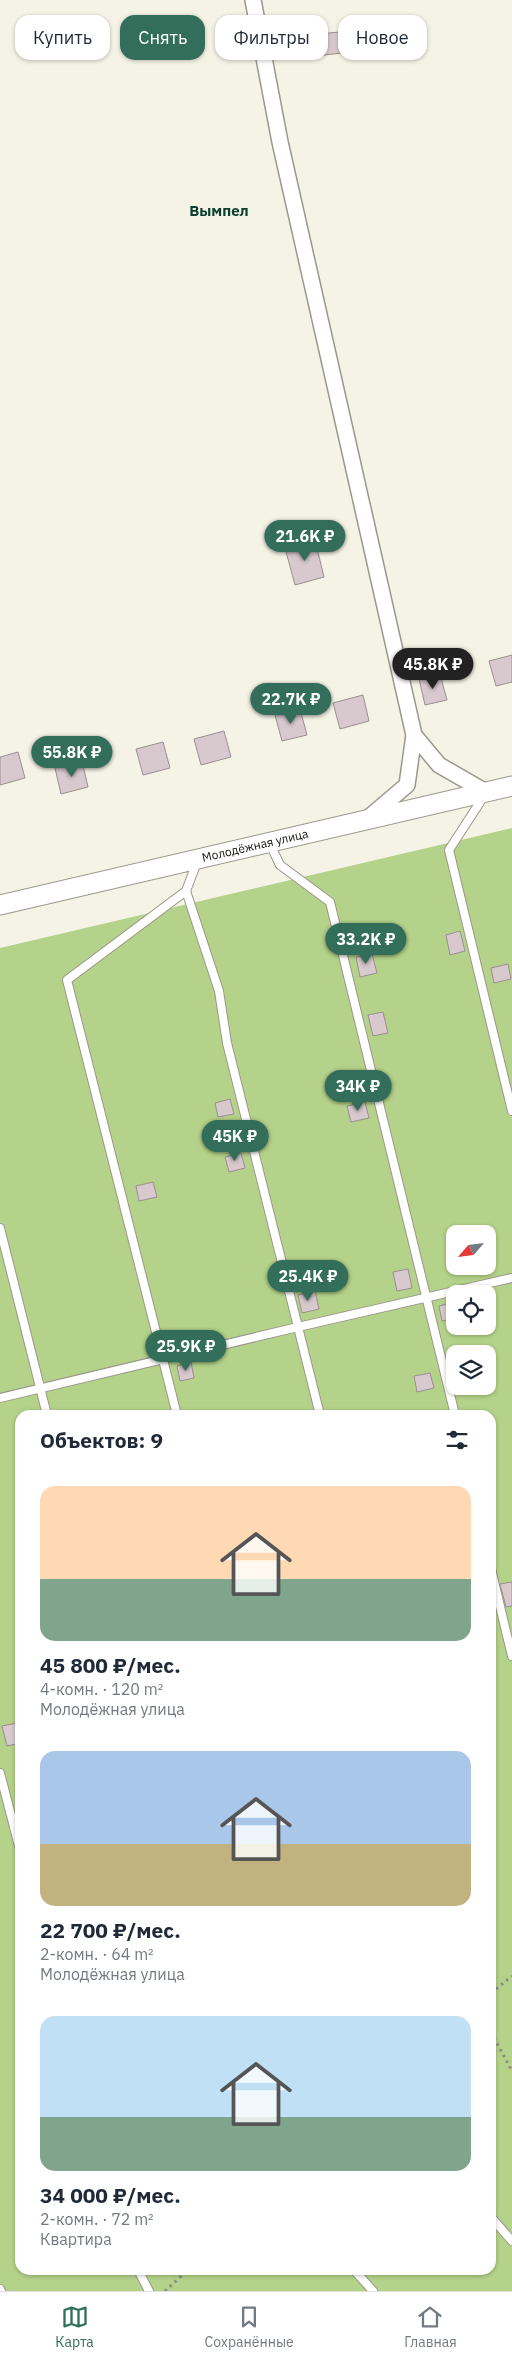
<!DOCTYPE html>
<html lang="ru">
<head>
<meta charset="utf-8">
<style>
  body { margin:0; font-family:"IBM Plex Sans",sans-serif; background:#f6f6f7; color:#1f2937; height:100vh; display:flex; flex-direction:column; font-size:19px; white-space:nowrap }
  * { box-sizing:border-box; margin:0 }
  p { font-size:16px; color:#747a83 }
  .icon { flex:none; width:28px; height:28px; fill:none; stroke:currentColor; stroke-width:2; stroke-linecap:round; stroke-linejoin:round }
  .map { position:relative; flex:1; overflow:hidden }
  .sheet { position:absolute; left:15px; top:1410px; width:481px; height:865px; display:flex; flex-direction:column; background:#fff; border-radius:15px; box-shadow:0 1px 4px #0004 }
  .sheet>* { flex:none }
  .top-card { position:absolute; left:15px; top:15px; width:482px; height:45px; display:flex; gap:10px }
  .needle { width:32px; rotate:242deg }
  .buttons { position:absolute; left:446px; top:1225px; display:grid; gap:10px }
  .buttons a { display:grid; place-items:center; width:50px; height:50px; border-radius:10px; background:#fff; box-shadow:0 1px 4px #0004; font-size:25px }
  .price { position:absolute; translate:-50% -42px; padding:0 11px; border-radius:18px; background:#326e5a; color:#fff; font-size:16px; line-height:32px; filter:drop-shadow(0 1px 2px #0008) }
  .price::after { content:''; position:absolute; left:50%; top:30px; width:15px; height:11px; margin-left:-8px; background:inherit; clip-path:polygon(0 0,100% 0,50% 100%) }
  .price.selected { background:#222; color:#fff }
  ul { padding:0; list-style:none }
  li { display:grid; align-content:center; gap:10px; height:265px; padding:0 25px }
  li span { display:grid; place-items:center; height:155px; border-radius:15px; color:#555 }
  li>.icon { margin-inline-start:auto }
  span .icon { width:90px; height:90px; fill:#fffc; stroke-width:1 }
  li b { font-size:21px }
  h2 { display:flex; justify-content:space-between; align-items:center; height:60px; padding:0 25px; font-size:21px }
  .chip { padding:0 18px; border-radius:15px; background:#fff; box-shadow:0 1px 4px #0004; font-size:18px; line-height:45px }
  .chip.selected { background:#326e5a; color:#fff }
  .tab-bar { display:flex; justify-content:space-around; align-items:center; height:70px; border-top:1px solid #e0e1e3; background:#fff; font-size:14px; color:#747a83 }
  .tab-bar a { display:grid; justify-items:center; gap:2px }
  .tab-bar .selected { color:#326e5a }
  .map>svg:first-child { display:block }
  .green { fill:#b4d289; fill-rule:evenodd }
  .building { fill:#d8c9ce; stroke:#9b8e92 }
  .lines { fill:none; stroke-linecap:round; stroke-linejoin:round }
  .service-casing { stroke:#9a978b; stroke-width:10 }
  .minor-casing { stroke:#9a978b; stroke-width:18 }
  .tertiary-casing { stroke:#9a978b; stroke-width:21 }
  .path { stroke:#8e8d84; stroke-width:3; stroke-dasharray:2.5 4; stroke-linecap:butt }
  .service { stroke:#fff; stroke-width:8 }
  .minor { stroke:#fff; stroke-width:15 }
  .tertiary { stroke:#fff; stroke-width:19 }
  .labels { text-anchor:middle; stroke-width:4.5; stroke-linejoin:round; paint-order:stroke }
  .street-label { font-size:12px; fill:#14140f; stroke:#f5f3e6 }
  .quarter-label { font-size:15px; font-weight:bold; fill:#0b3f30; stroke:#f5f3e6 }
</style>
</head>
<body>
<div class="map">
<svg width="512" height="2291" viewBox="0 0 512 2291">
  <rect width="100%" height="100%" fill="#f5f3e6"/>
  <path class="green" d="M512,828v1463h-512v-1343zM455,1234h33v32h-33zM455,1294h33v32h-33zM455,1354h33v32h-33zM20,1415h471v855h-471z"/>
  <g class="building">
    <path d="M404,16l5,27 -24,4 -4,-27z"/>
    <path d="M339,32l2,21 -48,6 -2,-22z"/>
    <path d="M315,540l9,37 -29,8 -10,-37z"/>
    <path d="M512,655v27l-16,4 -7,-25z"/>
    <path d="M440,674l7,26 -22,5 -6,-26z"/>
    <path d="M363,695l6,26 -29,8 -7,-26z"/>
    <path d="M300,709l7,26 -25,6 -7,-26z"/>
    <path d="M224,731l7,26 -30,8 -7,-26z"/>
    <path d="M163,742l7,26 -27,7 -7,-26z"/>
    <path d="M18,752l7,26 -25,7v-28z"/>
    <path d="M82,761l6,26 -27,7 -6,-26z"/>
    <path d="M460,931l5,20 -15,4 -4,-20z"/>
    <path d="M372,954l5,19 -17,4 -4,-20z"/>
    <path d="M508,964l3,15 -17,4 -3,-15z"/>
    <path d="M383,1012l5,21 -15,3 -5,-21z"/>
    <path d="M230,1099l4,15 -16,3 -3,-14z"/>
    <path d="M365,1102l4,16 -18,4 -4,-16z"/>
    <path d="M241,1153l4,15 -16,4 -4,-15z"/>
    <path d="M153,1182l4,15 -18,4 -3,-15z"/>
    <path d="M408,1269l4,19 -15,3 -4,-19z"/>
    <path d="M315,1291l4,18 -17,4 -4,-18z"/>
    <path d="M455,1302v16l-13,3 -3,-15z"/>
    <path d="M191,1362l3,16 -14,3 -3,-15z"/>
    <path d="M430,1373l4,15 -17,4 -3,-16z"/>
    <path d="M512,1582v24l-6,1 -6,-23z"/>
    <path d="M17,1723l3,20 -13,3 -5,-20z"/>
  </g>
  <g class="lines">
    <g class="service-casing">
      <g id="service">
        <path d="M484,796l-35,54 63,261"/>
        <path d="M269,842l11,23 50,37 125,513"/>
        <path d="M186,891l33,100 8,52 93,372"/>
        <path d="M0,1228l47,187"/>
        <path d="M0,1398l298,-71 214,-49"/>
        <path d="M177,1415l-110,-435 119,-89 11,-29"/>
        <path d="M491,1569l21,87"/>
        <path d="M0,1773l20,77"/>
        <path d="M491,2217l21,24"/>
        <path d="M138,2270l11,21"/>
        <path d="M354,2270l19,21"/>
        <path d="M0,2289l1,2"/>
      </g>
    </g>
    <g class="minor-casing">
      <g id="minor">
        <path d="M253,0l27,142 134,593 -7,50 -40,34"/>
        <path d="M414,735l25,30 47,27"/>
      </g>
    </g>
    <g class="tertiary-casing">
      <g id="tertiary">
        <path id="s1" d="M0,905l512,-119"/>
      </g>
    </g>
    <g class="path">
      <path d="M491,1993l21,-17"/>
      <path d="M491,2032l21,39"/>
      <path d="M165,2291l23,-21"/>
    </g>
    <use href="#service" class="service"/>
    <use href="#minor" class="minor"/>
    <use href="#tertiary" class="tertiary"/>
  </g>
  <g class="labels">
    <g class="street-label">
      <text dy="4" stroke="none"><textPath href="#s1" startOffset="262">Молодёжная улица</textPath></text>
    </g>
    <g class="quarter-label">
      <text x="219" y="216">Вымпел</text>
    </g>
  </g>
</svg>
<div class="buttons">
<a><svg class="needle" viewBox="-14 -14 28 28"><path d="M0-13l5 13h-10z" fill="#e53935"/><path d="M0 13l5-13h-10z" fill="#747a83"/></svg></a>
<a><svg class="icon" aria-label="locate" viewBox="0 0 24 24"><circle cx="12" cy="12" r="6"/><path d="M12 2v4M12 18v4M2 12h4M18 12h4"/></svg></a>
<a><svg class="icon" aria-label="layers" viewBox="0 0 24 24"><path d="M12 4l9 5-9 5-9-5zM3 14l9 5 9-5"/></svg></a>
</div>
<b class="price" style="left:305px;top:562px">21.6K ₽</b>
<b class="price selected" style="left:433px;top:690px">45.8K ₽</b>
<b class="price" style="left:291px;top:725px">22.7K ₽</b>
<b class="price" style="left:72px;top:778px">55.8K ₽</b>
<b class="price" style="left:366px;top:965px">33.2K ₽</b>
<b class="price" style="left:358px;top:1112px">34K ₽</b>
<b class="price" style="left:235px;top:1162px">45K ₽</b>
<b class="price" style="left:308px;top:1302px">25.4K ₽</b>
<b class="price" style="left:186px;top:1372px">25.9K ₽</b>
<div class="top-card">
<a class="chip">Купить</a>
<a class="chip selected">Снять</a>
<a class="chip">Фильтры</a>
<a class="chip">Новое</a>
</div>
<section class="sheet">
<h2>Объектов: 9<svg class="icon" aria-label="filters" viewBox="0 0 24 24"><path d="M4 7h16M4 17h16"/><circle cx="9" cy="7" r="2"/><circle cx="15" cy="17" r="2"/></svg></h2>
<ul>
<li><span style="background:linear-gradient(#ffd9b3 60%,#7fa58c 0)"><svg class="icon" aria-label="home" viewBox="0 0 24 24"><path d="M3 11l9-7 9 7M6 9v11h12V9"/></svg></span><div><b>45 800 ₽/мес.</b><p>4-комн. · 120 m²</p><p>Молодёжная улица</p></div></li>
<li><span style="background:linear-gradient(#a9c7e8 60%,#c2b280 0)"><svg class="icon" aria-label="home" viewBox="0 0 24 24"><path d="M3 11l9-7 9 7M6 9v11h12V9"/></svg></span><div><b>22 700 ₽/мес.</b><p>2-комн. · 64 m²</p><p>Молодёжная улица</p></div></li>
<li><span style="background:linear-gradient(#bfe0f5 65%,#7fa58c 0)"><svg class="icon" aria-label="home" viewBox="0 0 24 24"><path d="M3 11l9-7 9 7M6 9v11h12V9"/></svg></span><div><b>34 000 ₽/мес.</b><p>2-комн. · 72 m²</p><p>Квартира</p></div></li>
</ul>
</section>
</div>
<nav class="tab-bar">
<a class="selected"><svg class="icon" aria-label="map" viewBox="0 0 24 24"><path d="M3 6l6-2 6 2 6-2v14l-6 2-6-2-6 2zM9 4v14M15 6v14"/></svg>Карта</a>
<a><svg class="icon" aria-label="saved" viewBox="0 0 24 24"><path d="M7 4h10v16l-5-4-5 4z"/></svg>Сохранённые</a>
<a><svg class="icon" aria-label="home" viewBox="0 0 24 24"><path d="M3 11l9-7 9 7M6 9v11h12V9"/></svg>Главная</a>
</nav>
</body>
</html>
